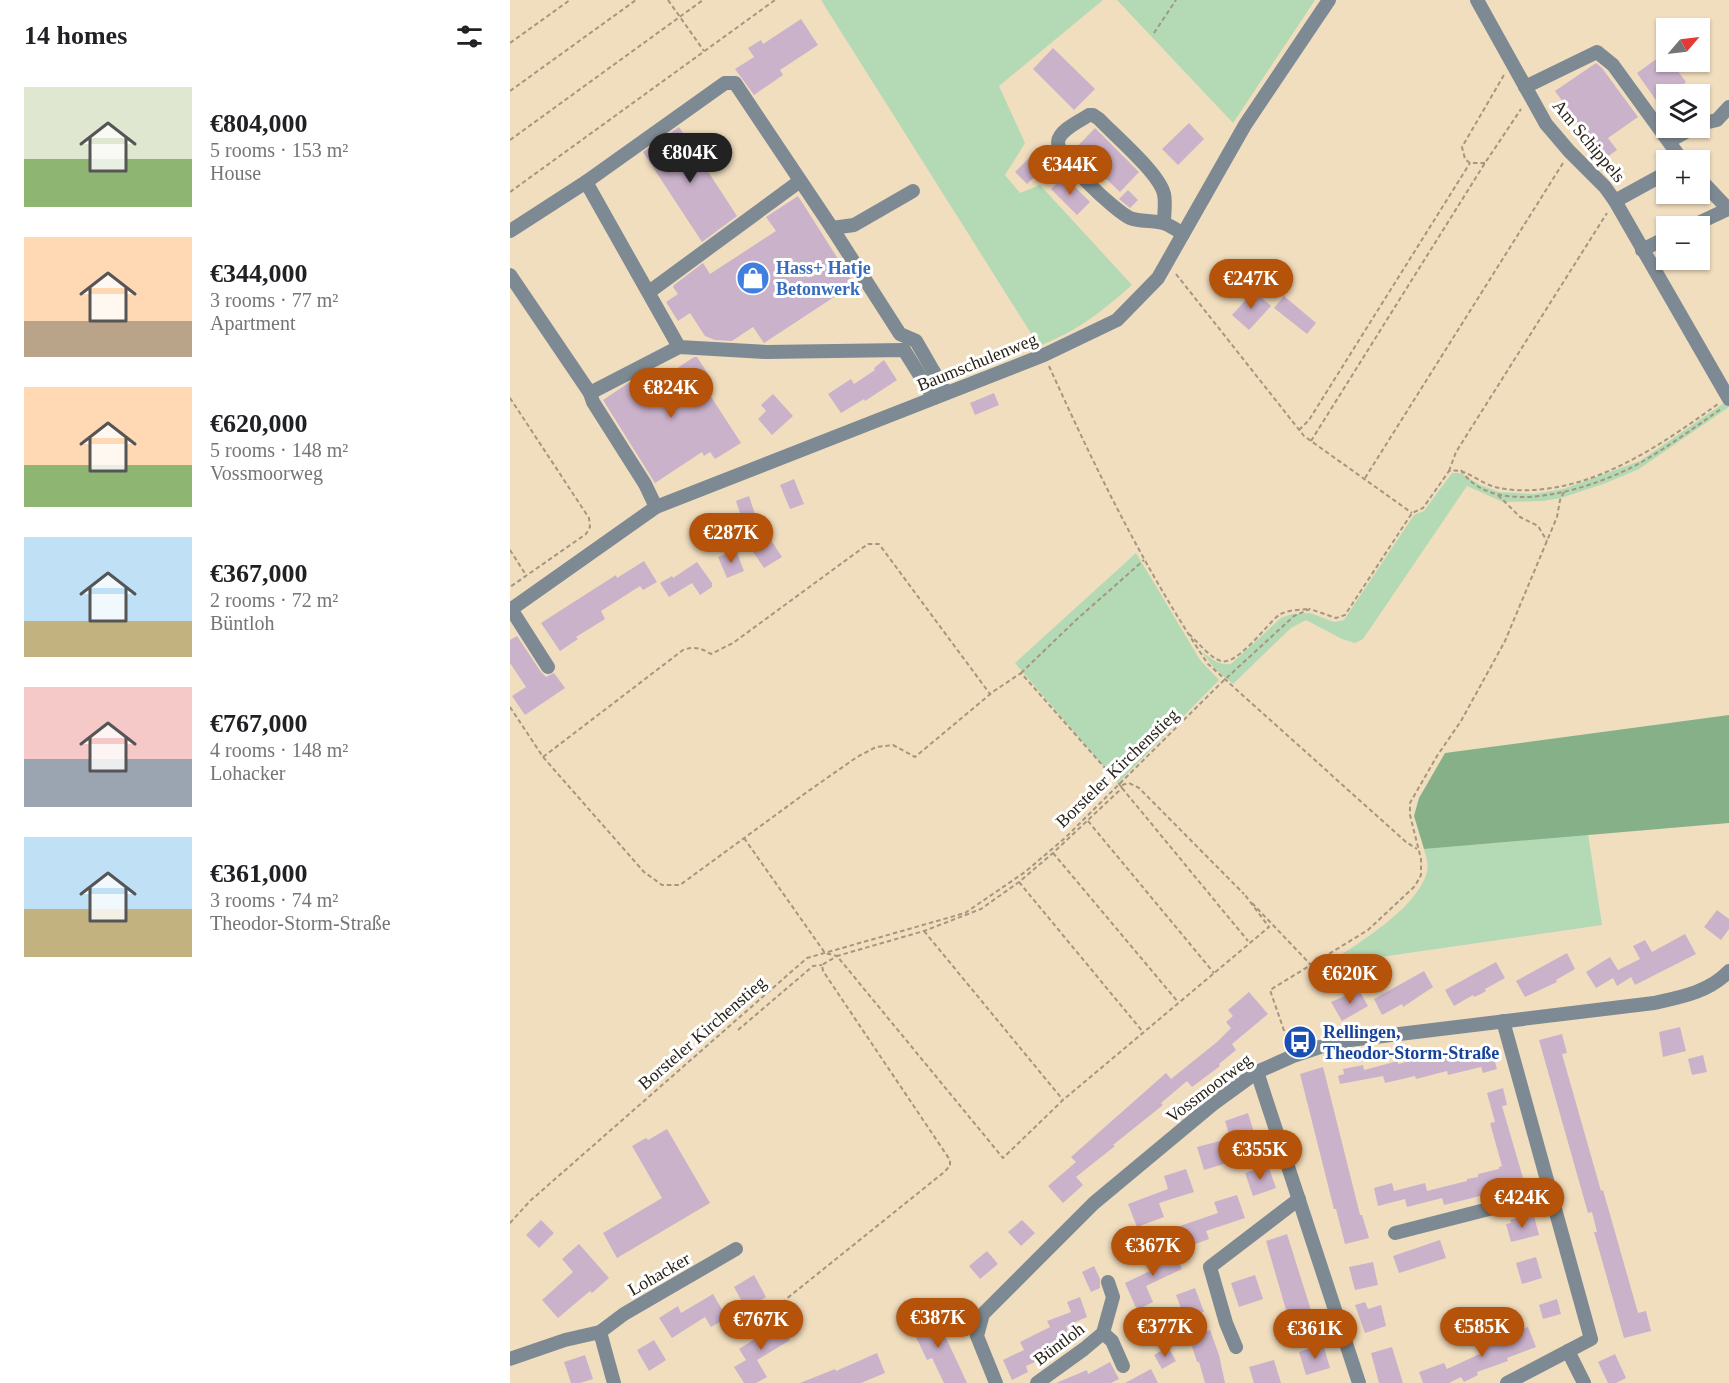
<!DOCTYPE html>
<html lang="en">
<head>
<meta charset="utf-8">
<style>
  body { margin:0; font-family:"Times New Roman",serif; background:#f2f2f2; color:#202124; height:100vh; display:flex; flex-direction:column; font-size:22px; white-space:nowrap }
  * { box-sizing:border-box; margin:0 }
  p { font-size:20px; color:#757577 }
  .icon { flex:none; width:33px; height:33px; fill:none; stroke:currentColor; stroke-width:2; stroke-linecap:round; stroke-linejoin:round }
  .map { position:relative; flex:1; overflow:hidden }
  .drawer { display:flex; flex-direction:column; background:#fff; width:510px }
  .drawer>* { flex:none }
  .needle { width:39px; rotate:62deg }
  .controls { position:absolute; left:1146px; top:18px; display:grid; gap:12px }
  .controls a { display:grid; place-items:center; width:54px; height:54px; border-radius:0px; background:#fff; box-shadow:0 2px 4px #0004; font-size:30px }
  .price { position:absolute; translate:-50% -51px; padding:0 14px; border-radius:21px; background:#b45309; color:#fff; font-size:20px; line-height:39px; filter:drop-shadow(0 2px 3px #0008) }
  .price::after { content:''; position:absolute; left:50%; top:36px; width:18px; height:14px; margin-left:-9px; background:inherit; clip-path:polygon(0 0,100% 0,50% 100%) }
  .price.selected { background:#222; color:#fff }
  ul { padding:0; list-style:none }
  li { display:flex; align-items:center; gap:18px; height:150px; padding:0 24px }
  li span { display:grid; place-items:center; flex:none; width:168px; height:120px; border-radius:0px; color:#555 }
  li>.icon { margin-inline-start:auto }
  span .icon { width:72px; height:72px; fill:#fffc; stroke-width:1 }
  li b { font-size:26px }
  h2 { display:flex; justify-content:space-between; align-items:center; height:72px; padding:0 24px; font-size:26px }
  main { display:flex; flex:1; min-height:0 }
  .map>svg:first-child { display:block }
  .green { fill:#b3d9b5 }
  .forest { fill:#86b188 }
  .building { fill:#cbb2cb }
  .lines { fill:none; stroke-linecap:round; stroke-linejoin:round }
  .path { stroke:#a5967f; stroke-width:2; stroke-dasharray:4.5 3; stroke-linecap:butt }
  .minor { stroke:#7e8a93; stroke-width:14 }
  .labels { text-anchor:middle; stroke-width:6; stroke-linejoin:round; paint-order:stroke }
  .street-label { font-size:18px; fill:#2a2318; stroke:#fff }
  .shop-label { font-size:18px; font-weight:bold; fill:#366cbe; stroke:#fff; text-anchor:start }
  .transit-label { font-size:18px; font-weight:bold; fill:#164399; stroke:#fff; text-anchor:start }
</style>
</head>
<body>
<main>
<section class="drawer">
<h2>14 homes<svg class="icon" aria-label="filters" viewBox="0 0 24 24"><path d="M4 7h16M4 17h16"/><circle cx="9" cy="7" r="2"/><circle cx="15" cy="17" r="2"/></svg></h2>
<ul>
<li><span style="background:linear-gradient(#dfe7d0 60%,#8fb573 0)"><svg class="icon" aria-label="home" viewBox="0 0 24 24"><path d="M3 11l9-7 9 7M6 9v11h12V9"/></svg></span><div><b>€804,000</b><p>5 rooms · 153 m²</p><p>House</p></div></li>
<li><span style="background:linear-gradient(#ffd9b3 70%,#b9a48a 0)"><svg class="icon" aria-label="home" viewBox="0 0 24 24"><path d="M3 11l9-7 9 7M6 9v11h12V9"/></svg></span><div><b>€344,000</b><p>3 rooms · 77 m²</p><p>Apartment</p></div></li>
<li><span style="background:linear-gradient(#ffd9b3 65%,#8fb573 0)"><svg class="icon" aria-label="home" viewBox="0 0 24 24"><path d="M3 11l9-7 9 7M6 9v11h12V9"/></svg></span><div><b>€620,000</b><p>5 rooms · 148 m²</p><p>Vossmoorweg</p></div></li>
<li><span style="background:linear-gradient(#bfe0f5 70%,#c2b280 0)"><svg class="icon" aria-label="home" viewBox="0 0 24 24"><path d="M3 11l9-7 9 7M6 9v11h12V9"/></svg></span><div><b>€367,000</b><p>2 rooms · 72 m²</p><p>Büntloh</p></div></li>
<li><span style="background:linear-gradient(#f6c9c9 60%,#9aa5b1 0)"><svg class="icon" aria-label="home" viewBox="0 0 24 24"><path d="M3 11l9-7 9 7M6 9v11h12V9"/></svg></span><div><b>€767,000</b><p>4 rooms · 148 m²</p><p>Lohacker</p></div></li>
<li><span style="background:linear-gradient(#bfe0f5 60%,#c2b280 0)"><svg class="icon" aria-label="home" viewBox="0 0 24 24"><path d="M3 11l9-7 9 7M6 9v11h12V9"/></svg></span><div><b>€361,000</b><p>3 rooms · 74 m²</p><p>Theodor-Storm-Straße</p></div></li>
</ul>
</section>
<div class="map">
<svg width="1219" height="1383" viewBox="0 0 1219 1383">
  <rect width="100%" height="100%" fill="#f1debf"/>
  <g class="green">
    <path d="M311,0h282l-104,86 26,57 -20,32 15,18 20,-8 92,100c-32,28 -53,45 -93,61z"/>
    <path d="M607,0h198l-82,123z"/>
    <path d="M1217,401l2,6 -90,62 -33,14 -45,15 -18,3 -40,1 -36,-16 -104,153 -8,4 -13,-4 -36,-19 -15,8 -58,56 -19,-16 -12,-16c10,7 17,14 29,12l50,-46 11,-4 18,-1 24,9 10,-2 70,-105 10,-4 28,-38h8l20,12 19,7 35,2 29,-5 77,-28z"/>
    <path d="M626,553l64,107 19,20 -101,103 -103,-120z"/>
    <path d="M1078,834l14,91 -277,40c31,-20 92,-56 102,-93 2,-7 -1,-16 -3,-23z"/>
  </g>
  <path class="forest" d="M1219,715v108l-305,26 -10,-33 5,-18 26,-45z"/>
  <g class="building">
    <path d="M291,19l17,26 -38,25 3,5 -29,20 -19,-26 19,-12 -6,-9 13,-8 2,4z"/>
    <path d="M543,48l42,41 -21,21 -41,-41z"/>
    <path d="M1156,52v10h5l15,20 -28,21 -21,-30z"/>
    <path d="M1086,63l6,5 36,49 -30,21 9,12 -13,9 -49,-68z"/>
    <path d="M679,123l15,16 -26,26 -16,-16z"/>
    <path d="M169,127l58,89 -35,26 -59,-90z"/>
    <path d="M585,128l44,44 -19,20 -45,-43z"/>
    <path d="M528,149l12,13 -23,22 -12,-12z"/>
    <path d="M554,176l26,26 -13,13 -26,-26z"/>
    <path d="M618,190l10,10 -8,8 -11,-9z"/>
    <path d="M288,196l56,88 -90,59 -11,-16 -21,14 -17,-1 -10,-4 -15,-23 -12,8 -12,-19 12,-8 -5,-7 1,-2 29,-22 7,11 66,-43 -10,-14z"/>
    <path d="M744,291l17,15 -22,24 -17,-15z"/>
    <path d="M774,296l32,27 -9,11 -33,-26z"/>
    <path d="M184,357h3l13,20 -8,6 39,60 -26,16 -5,-7 -6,4 -2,-4 -47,31 -52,-83 27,-18 28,-14 6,9z"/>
    <path d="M374,360l13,20 -32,21 -1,-2 -23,14 -13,-19 23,-15 3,5 21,-14 -1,-2z"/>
    <path d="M484,393l5,12 -24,10 -5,-12z"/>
    <path d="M263,394l20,22 -21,19 -14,-16 8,-8 -5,-6z"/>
    <path d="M284,479l10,25 -14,5 -10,-24z"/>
    <path d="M239,496l6,18 -13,5 -6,-18z"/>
    <path d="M259,537l13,20 -18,11 -13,-19z"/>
    <path d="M226,550l8,21 -17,7 -9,-21z"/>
    <path d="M134,561l13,21 -14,8 -3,-4 -39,25 4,8 -29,18 2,2 -18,12 -19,-28 75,-48 1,3z"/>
    <path d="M187,562l15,21v4l-12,8 -8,-12 -23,14 -9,-14 12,-7 1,2z"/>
    <path d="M7,636l24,36 5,5 8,-4 11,15 -40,27 -13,-19 14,-9 -16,-24v-23z"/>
    <path d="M1207,910l12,9v10l-8,11 -17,-13z"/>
    <path d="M1175,934l11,20 -61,31 -4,-8 -14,9 -4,-8 -17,10 -10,-16 24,-15 8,13 22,-11 -7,-13 12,-6 7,12z"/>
    <path d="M1057,953l8,16 -19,11 1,2 -32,15 -9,-16z"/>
    <path d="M986,962l9,16 -20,11 1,2 -5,3 -7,3 -1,-2 -19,11 -9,-16z"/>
    <path d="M914,971l9,16 -30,20 -1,-3 -20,11 -8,-16z"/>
    <path d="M849,990l9,16 -26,15 -11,-19z"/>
    <path d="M739,992l19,22 -36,30 4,6 -17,14 1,2 -28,21 -5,-6 -26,22 2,2 -50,40 2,1 -39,31 7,8 -20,18 -15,-17 28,-24 -5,-5 95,-84 5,6 46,-37 14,-14 -5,-6 7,-6 -5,-6z"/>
    <path d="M1170,1027l6,24 -23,6 -4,-25z"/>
    <path d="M1052,1034l5,19 -5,1 39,137 2,-1 35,123 8,-2 5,20 -27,7 -30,-106h3l-5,-20 -4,1 -49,-173z"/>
    <path d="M981,1048l6,21 -14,4 -2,-6 -33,8 -1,-4 -31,8 -1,-3 -30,7 -2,-7 -43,8 -2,-8 6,-2 -1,-5 20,-4 1,5 34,-9v3l64,-15 2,7z"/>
    <path d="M1193,1055l4,17 -15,3 -4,-16z"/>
    <path d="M813,1067l37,148h2l7,23 -24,6 -9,-35h-2l-34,-135z"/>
    <path d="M993,1088l4,17 -5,1 21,72 -36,11 1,5 -44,11 -2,-7 -35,9 -2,-8 -27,7 -4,-18 18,-5 2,8 31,-8 2,8 40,-10v-2l11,-2v-3l21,-5v-2l3,-1 -12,-43 5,-1 -8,-29z"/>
    <path d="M738,1113l7,23 -23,8 -7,-23z"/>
    <path d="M157,1129l43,74 -93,55 -14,-25 59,-35 -30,-52 14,-8 2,2z"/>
    <path d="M710,1141l7,22 -23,7 -7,-23z"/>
    <path d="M758,1165l8,23 -23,8 -8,-23z"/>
    <path d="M676,1169l8,23 -35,11 5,14 -27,10 -9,-23 40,-15 -4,-13z"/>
    <path d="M727,1195l8,23 -39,13 3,8 -22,8 -7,-21 38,-13 -4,-11z"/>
    <path d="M1018,1216l1,2 5,-2 5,19 -28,7 -5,-18 5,-1 -1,-3z"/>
    <path d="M31,1220l13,13 -15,15 -13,-13z"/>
    <path d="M512,1220l13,13 -14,13 -13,-14z"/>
    <path d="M616,1234l9,16 -15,8 -9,-15z"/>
    <path d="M777,1234l29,92 -23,8 -27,-93z"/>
    <path d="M930,1240l6,18 -47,15 -6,-17z"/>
    <path d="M69,1244l30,34 -17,15 -2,-2 -32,27 -16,-18 31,-28 -11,-13z"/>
    <path d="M662,1247l10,22 -36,17 7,16 -16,8 -12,-27 29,-14 -5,-11z"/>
    <path d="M477,1251l11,13 -18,15 -11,-13z"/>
    <path d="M1026,1257l6,21 -20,6 -6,-21z"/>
    <path d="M863,1262l5,23 -23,5 -6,-23z"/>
    <path d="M584,1266l6,13v9l-9,4 -9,-20z"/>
    <path d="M244,1275l12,22 -20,12 -12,-22z"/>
    <path d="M745,1275l8,24 -24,8 -8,-24z"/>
    <path d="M685,1288l9,24 -19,7 -9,-24z"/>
    <path d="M203,1294l14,24 -16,9 -6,-10 -33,21 -13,-20 19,-12 3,7z"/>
    <path d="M570,1297l7,20 -21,9 4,9 -27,11 5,10 -22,10 2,6 -16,8 -9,-20 21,-10 -4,-8 30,-15 -3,-6 24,-9 -4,-10z"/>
    <path d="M1047,1299l4,15 -18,5 -4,-14z"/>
    <path d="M855,1302l3,7 13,-4 5,21 -21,7 -10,-28z"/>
    <path d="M423,1311l22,46 12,26h-23l-12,-25 -5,2 -12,-25 6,-3 -6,-13z"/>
    <path d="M267,1317l13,23 -33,20 10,17 -11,6h-12l-10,-16 12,-7 -7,-11 22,-14 -3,-6z"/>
    <path d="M1018,1327l8,20 -29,11 1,3 -31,11 1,3 -14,7 -3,-5 -12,6h-26l-4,-11 25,-9 3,6 37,-17 -3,-9z"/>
    <path d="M700,1330l9,25 6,28h-20l-6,-21h-2l-8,-25z"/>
    <path d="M144,1340l12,20 -17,11 -12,-21z"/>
    <path d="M813,1344l7,24 -24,7 -7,-23z"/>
    <path d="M658,1347l8,14 -14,8 -8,-14z"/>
    <path d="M882,1347l11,36h-24l-8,-30z"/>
    <path d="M367,1353l8,20 -24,10h-61l35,-14 1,2z"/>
    <path d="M1105,1354l11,24 -10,5h-8l-10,-21z"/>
    <path d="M75,1355l8,24 -13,4h-9l-7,-21z"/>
    <path d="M764,1360l7,23h-27l-5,-16z"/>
    <path d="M600,1362l9,17 -8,4h-55l31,-13 1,4z"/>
    <path d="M641,1369l7,14h-33z"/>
  </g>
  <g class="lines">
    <g class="path">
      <path d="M158,0l36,51"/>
      <path d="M644,33l22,-33"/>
      <path d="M0,43l60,-43"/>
      <path d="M0,91l126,-91"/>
      <path d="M0,140l193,-140"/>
      <path d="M975,163h-15l-5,-4 -3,-12 42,-72"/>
      <path d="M0,192l265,-192"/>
      <path d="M666,274l128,162 108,77"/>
      <path d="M539,366c46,102 96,204 159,298l198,178 11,7"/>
      <path d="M0,398l79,120 1,9 -4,7 -76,53"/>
      <path d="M789,430l10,-10 161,-257"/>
      <path d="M801,441l174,-278 36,-54"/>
      <path d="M951,470c34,52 136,17 179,-7 28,-16 55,-36 81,-54"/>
      <path d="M939,471l7,-19 151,-239"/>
      <path d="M855,478l198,-315"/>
      <path d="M988,495l22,22 18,9 9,15"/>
      <path d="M0,550l16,25"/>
      <path d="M679,634c9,8 21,24 32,27 16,5 46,-37 58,-46 8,-5 19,-5 28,-6"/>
      <path d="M511,673l55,-53 68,-60"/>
      <path d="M0,707l33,50 101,115 18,13h18l127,-93 50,-35 19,-10 17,-2 22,12 79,-66 27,-18 99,112"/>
      <path d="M33,757l140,-107c12,-4 18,-2 28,4l22,-11 135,-99h11l111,150"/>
      <path d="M610,785l2,3 -69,65 -34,29 -38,27 -57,22 -87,25 166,202 60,-58 206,-173 -24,-32"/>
      <path d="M612,785l7,-2 10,5 105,106"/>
      <path d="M612,788l126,153"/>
      <path d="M578,821l126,152"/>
      <path d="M234,838l81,115 12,3 -15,9 1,6 127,189v6l-7,7 -158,127"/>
      <path d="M543,853l125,149"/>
      <path d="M509,882l124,150"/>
      <path d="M742,903l60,63"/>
      <path d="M414,931l139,169"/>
      <path d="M228,1030l75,-64 9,-1"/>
      <path d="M779,1045l-19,-55 98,-60 47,-44 6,-11v-16l-11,-44v-12l27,-47 24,-35 44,-80 52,-124 3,-17 4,-8"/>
      <path d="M0,1223l20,-22 277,-243 158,-45 60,-41 40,-34 156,-155 73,-67 16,-7 26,9 9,-3 67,-102 11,-5 26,-37c15,-3 24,7 38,13 8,4 17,5 27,6 77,4 144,-43 204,-86"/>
    </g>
    <g class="minor">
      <path d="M967,0l69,124 23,27 36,36 10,14 114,198"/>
      <path d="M1015,87l72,-35 16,13 69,95"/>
      <path d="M1190,124l17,-4 12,-13"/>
      <path d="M1159,141l24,-13"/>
      <path d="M76,182l139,-99h10l97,145 68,106 16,7 30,52"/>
      <path d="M1105,201l51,-28"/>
      <path d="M654,223c0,-9 2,-20 0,-29 -5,-21 -49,-58 -65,-75l-6,-4h-4c-9,6 -30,15 -31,27 -1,15 58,70 72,76 10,4 22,2 33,5 7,2 14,7 20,11"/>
      <path d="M1182,226l36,-17 -28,-30"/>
      <path d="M322,228l22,-3 59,-34"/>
      <path d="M0,231l76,-49 93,165"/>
      <path d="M1132,250l24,-12"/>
      <path d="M0,275l80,118 89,-46 87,5 138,-2 30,48"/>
      <path d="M139,292l151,-111"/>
      <path d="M80,393l3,9 52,82 11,23"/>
      <path d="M1,609l37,58"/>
      <path d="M0,610l146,-103 388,-152 73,-35 41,-42 87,-153 84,-125"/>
      <path d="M993,1021l88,318 -84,44"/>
      <path d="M747,1072l102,311"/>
      <path d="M885,1233l156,-40"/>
      <path d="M593,1333l9,8 11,25"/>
      <path d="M726,1347l-10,-24 -16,-56 89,-68"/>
      <path d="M1058,1351l16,32"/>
      <path d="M0,1359l55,-19 35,-8"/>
      <path d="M104,1383l-14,-51 24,-18 112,-65"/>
      <path d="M486,1383l-19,-47 6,-22 111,-111 119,-99 44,-32 36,-16 27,-9 30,-7 304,-37c27,-6 55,-11 75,-32"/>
      <path d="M527,1383l47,-34 19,-16 10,-36 -5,-15"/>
    </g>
  </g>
  <defs>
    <g id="shop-disc" transform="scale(1.725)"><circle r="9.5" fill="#3f7fe0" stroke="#fff"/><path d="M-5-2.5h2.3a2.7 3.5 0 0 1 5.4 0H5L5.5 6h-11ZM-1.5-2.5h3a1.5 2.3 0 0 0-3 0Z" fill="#fff"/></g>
    <g id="bus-disc" transform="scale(1.725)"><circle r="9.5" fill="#1a4fb4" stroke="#fff"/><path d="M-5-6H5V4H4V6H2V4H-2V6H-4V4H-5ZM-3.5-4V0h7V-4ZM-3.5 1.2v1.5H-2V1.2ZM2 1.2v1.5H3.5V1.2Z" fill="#fff"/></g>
  </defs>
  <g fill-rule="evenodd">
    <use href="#shop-disc" x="243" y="278"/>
    <use href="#bus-disc" x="790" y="1042"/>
  </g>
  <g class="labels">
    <g class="street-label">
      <text transform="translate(1079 141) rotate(50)" y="6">Am Schippels</text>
      <text transform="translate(467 362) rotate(-22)" y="6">Baumschulenweg</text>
      <text transform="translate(607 768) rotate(-44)" y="6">Borsteler Kirchenstieg</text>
      <text transform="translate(192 1033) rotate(-41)" y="6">Borsteler Kirchenstieg</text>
      <text transform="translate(699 1088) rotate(-37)" y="6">Vossmoorweg</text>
      <text transform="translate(149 1274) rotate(-30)" y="6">Lohacker</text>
      <text transform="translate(549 1344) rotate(-37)" y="6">Büntloh</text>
    </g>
    <g class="shop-label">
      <text x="266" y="274">Hass+ Hatje<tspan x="266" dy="21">Betonwerk</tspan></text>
    </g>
    <g class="transit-label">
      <text x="813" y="1038">Rellingen,<tspan x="813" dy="21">Theodor-Storm-Straße</tspan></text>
    </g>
  </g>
</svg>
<div class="controls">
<a><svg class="needle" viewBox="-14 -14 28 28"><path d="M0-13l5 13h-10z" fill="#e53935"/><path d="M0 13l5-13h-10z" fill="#757577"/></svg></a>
<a><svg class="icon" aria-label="layers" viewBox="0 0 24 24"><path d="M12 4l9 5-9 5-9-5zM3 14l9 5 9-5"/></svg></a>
<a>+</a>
<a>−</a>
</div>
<b class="price selected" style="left:180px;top:184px">€804K</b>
<b class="price" style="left:560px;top:196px">€344K</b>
<b class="price" style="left:741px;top:310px">€247K</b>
<b class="price" style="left:161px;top:419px">€824K</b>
<b class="price" style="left:221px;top:564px">€287K</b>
<b class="price" style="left:840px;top:1005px">€620K</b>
<b class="price" style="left:750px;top:1181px">€355K</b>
<b class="price" style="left:1012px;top:1229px">€424K</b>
<b class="price" style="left:643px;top:1277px">€367K</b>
<b class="price" style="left:428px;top:1349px">€387K</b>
<b class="price" style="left:251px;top:1351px">€767K</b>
<b class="price" style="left:655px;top:1358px">€377K</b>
<b class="price" style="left:972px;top:1358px">€585K</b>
<b class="price" style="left:805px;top:1360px">€361K</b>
</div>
</main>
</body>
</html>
